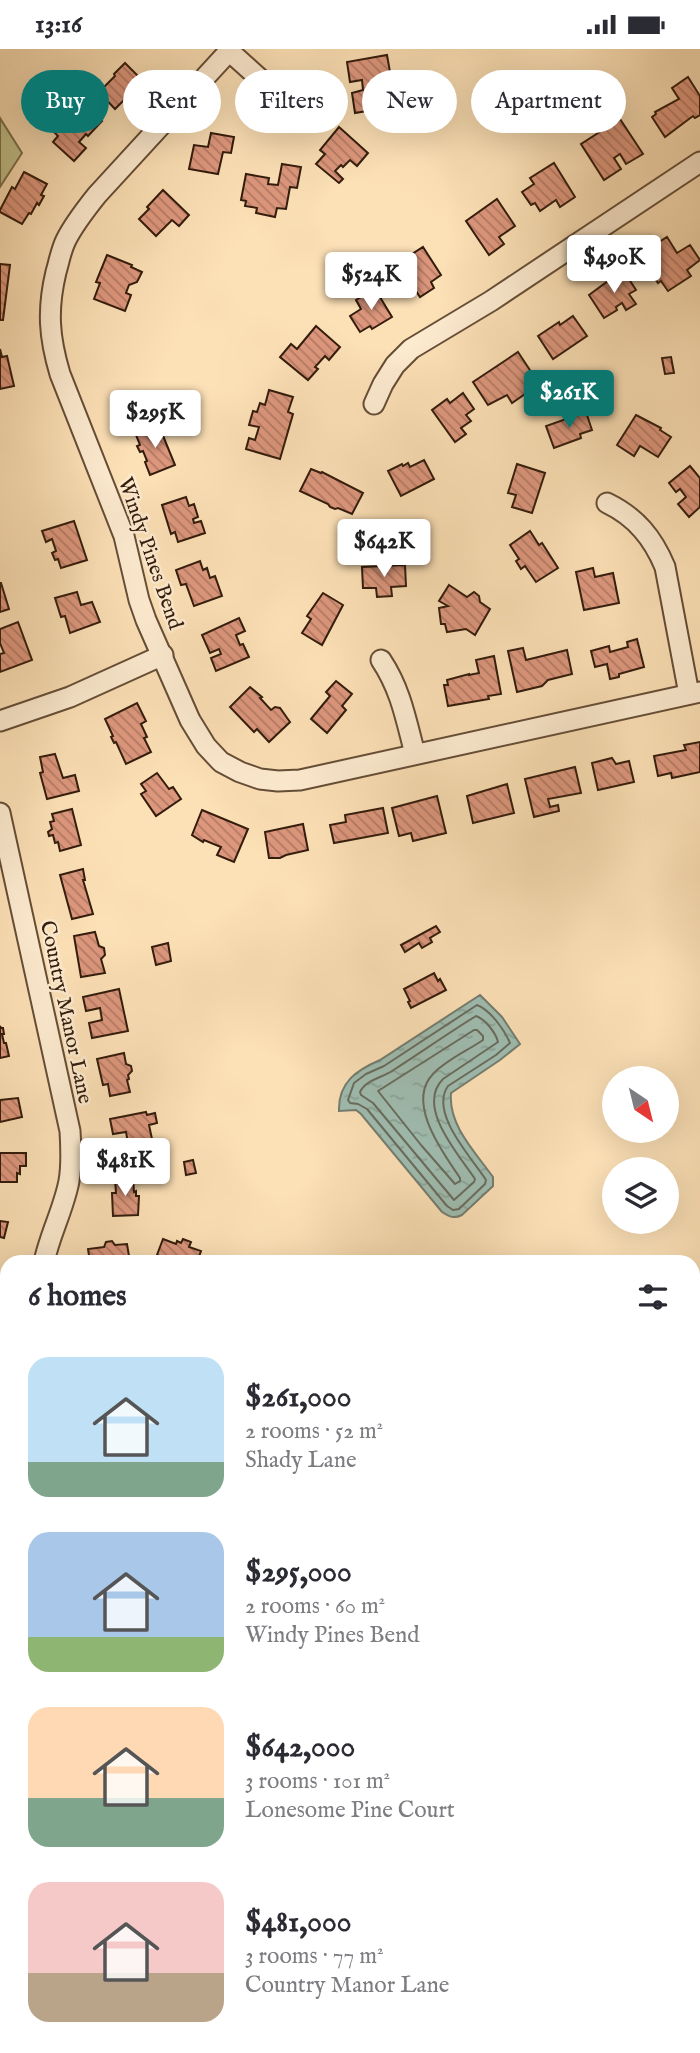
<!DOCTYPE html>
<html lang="en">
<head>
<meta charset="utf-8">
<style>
  body { margin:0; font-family:"IM FELL English",serif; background:#f7f7f7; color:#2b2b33; height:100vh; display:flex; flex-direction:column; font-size:26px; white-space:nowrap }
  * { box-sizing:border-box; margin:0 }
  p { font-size:23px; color:#7c7c81 }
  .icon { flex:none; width:38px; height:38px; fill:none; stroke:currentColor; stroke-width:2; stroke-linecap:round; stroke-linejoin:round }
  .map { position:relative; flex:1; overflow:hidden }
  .drawer { position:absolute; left:0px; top:1206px; width:700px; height:800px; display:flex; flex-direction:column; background:#fff; border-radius:21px 21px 0 0; box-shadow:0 7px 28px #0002 }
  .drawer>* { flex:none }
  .banner { position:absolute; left:21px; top:21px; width:658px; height:63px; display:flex; gap:14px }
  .needle { width:46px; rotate:145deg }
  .controls { position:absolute; left:602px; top:1017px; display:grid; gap:14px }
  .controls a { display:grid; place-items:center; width:77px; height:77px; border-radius:50%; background:#fff; box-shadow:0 7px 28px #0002; font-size:35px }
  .price { position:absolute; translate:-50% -60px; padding:0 16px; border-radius:7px; background:#fff; color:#222; font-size:23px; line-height:46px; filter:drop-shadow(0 2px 4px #0008) }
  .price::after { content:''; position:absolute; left:50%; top:42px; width:21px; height:16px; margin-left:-10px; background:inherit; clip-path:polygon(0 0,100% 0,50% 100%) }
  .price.current { background:#0f766e; color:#fff }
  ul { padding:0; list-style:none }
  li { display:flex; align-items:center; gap:21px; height:175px; padding:0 28px }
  li span { display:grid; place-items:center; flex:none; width:196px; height:140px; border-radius:21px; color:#555 }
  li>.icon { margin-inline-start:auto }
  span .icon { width:84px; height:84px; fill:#fffc; stroke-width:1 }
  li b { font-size:30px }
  h2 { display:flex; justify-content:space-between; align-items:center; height:84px; padding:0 28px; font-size:30px }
  .chip { padding:0 24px; border-radius:32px; background:#fff; box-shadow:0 7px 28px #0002; font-size:24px; line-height:63px }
  .chip.current { background:#0f766e; color:#fff }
  .status { display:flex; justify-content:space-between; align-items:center; height:49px; padding:0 35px; background:#fff; direction:ltr }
  .status svg { height:19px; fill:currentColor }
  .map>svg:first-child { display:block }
  .green { fill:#c1c28c; stroke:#7a6f4c; stroke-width:2 }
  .water { fill:url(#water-ripples); stroke:#747d6f; stroke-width:2 }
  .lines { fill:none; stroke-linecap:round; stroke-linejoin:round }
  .shore { stroke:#696c5e; stroke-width:2 }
  .building { fill:url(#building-back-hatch); stroke:#331c0c; stroke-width:2 }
  .minor-casing { stroke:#654d36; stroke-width:23 }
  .secondary-casing { stroke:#331c0c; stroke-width:30 }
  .minor { stroke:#fdebd0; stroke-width:19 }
  .secondary { stroke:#fdebd0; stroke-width:26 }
  .labels { text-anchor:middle; stroke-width:5; stroke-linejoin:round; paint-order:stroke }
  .street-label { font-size:21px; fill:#331c0c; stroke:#fdebd0 }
</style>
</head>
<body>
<div class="status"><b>13:16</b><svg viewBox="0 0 49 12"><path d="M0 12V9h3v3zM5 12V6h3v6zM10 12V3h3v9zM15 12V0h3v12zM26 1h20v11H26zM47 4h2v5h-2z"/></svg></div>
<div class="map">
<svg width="700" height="2004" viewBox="0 0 700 2004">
  <defs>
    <pattern id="water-ripples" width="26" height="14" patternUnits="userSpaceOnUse" patternTransform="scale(1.75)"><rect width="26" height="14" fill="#9fbdb1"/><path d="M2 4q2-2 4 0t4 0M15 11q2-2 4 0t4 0" fill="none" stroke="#89a297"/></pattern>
    <pattern id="building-back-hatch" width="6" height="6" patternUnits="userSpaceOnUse" patternTransform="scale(1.75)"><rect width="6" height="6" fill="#dd977d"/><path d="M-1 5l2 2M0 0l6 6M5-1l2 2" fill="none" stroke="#b47a65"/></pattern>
  </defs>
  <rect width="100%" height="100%" fill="#fce0b6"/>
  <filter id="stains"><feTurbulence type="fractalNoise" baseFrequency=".00286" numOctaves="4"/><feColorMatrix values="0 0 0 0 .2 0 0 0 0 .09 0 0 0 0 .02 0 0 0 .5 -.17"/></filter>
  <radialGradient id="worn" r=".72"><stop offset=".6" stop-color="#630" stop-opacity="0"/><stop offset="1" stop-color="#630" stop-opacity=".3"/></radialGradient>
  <path class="green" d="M0,69l22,35 -22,34z"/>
  <path class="water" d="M480,946l22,22 18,27 -20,16 -49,33c-3,32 24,59 42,84v9l-31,29c-8,4 -12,2 -20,-3l-81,-98 -5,-4 -17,1c-1,-29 18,-41 41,-51z"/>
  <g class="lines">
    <g class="shore">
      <path d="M477,956c13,5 27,24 33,38l-14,12 -48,31c-19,27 24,72 38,94l-1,4 -26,25 -6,1 -6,-4 -80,-97 -9,-5 -8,-1 -2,-3 6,-17 12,-9 18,-8z"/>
      <path d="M476,967c9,3 20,17 22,26l-55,37c-28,28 17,77 32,100l-1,3 -20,18 -81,-97 -12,-8 -1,-3c6,-12 21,-14 32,-21 28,-18 55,-37 84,-55z"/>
      <path d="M474,981h3l6,6v4c-16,11 -37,20 -50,34 -28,29 11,80 27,104v3l-5,3 -34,-39 -43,-54z"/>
    </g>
  </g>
  <g class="building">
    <path d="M387,6l9,51 -41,7 -3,-20 11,-3 -1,-10 -12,2 -3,-20z"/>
    <path d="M125,14l16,16 -9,9 2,2 -19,19 -16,-17 16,-16 -1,-2z"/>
    <path d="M688,28l12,19v19l-5,3 -2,-2 -28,21 -13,-20 4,-3 -1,-2 24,-13 -7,-11z"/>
    <path d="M79,51l23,21 -14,15 -2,-2 -7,8 7,6 -12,13 -21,-19 5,-6 -8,-8v-5l11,-12h13l4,-4 -2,-3z"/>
    <path d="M403,59l3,20 -6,1 -3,-19z"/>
    <path d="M620,70l23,35 -17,10 -6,-10 -6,4 7,11 -17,11 -23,-36z"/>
    <path d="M339,78l29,26 -11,13 -7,-6 -7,7 -2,-2 -6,6 8,8 -4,4 -23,-19 9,-10 -5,-4z"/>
    <path d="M211,84l23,4 -3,16 -8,-1 -5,22 -29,-5 5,-24 14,2z"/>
    <path d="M554,114l21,34 -15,10 -4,-7 -16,11 -5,-8 -4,2 -9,-13 12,-8 -4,-6z"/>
    <path d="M282,115l19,3 -4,21 -7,-1 -4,22 -9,-1 -2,9 -19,-4 1,-5 -12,-2 1,-5 -5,-1 5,-26 23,4 -1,6 10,1z"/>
    <path d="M24,123l23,12 -6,11 3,1 -5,9 -2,-2 -6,11 -2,-1 -7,11 -22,-12v-2l12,-23 3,2z"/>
    <path d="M163,141l26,25 -10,11 -7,-6 -16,16 -17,-17 10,-10 -2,-2z"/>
    <path d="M497,150l18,27 -16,11 5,7 -15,11 -23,-34z"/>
    <path d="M667,188l10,16 13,-8 10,15 -13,10 4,6 -23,15 -7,-10 -3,2 -15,-22 16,-11 -3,-6z"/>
    <path d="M423,198l18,28 -10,7 3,6 -14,9 -22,-34z"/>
    <path d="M107,206l25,10 -1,2 11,5 -5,10 -8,3 -3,8 5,2 -6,16 -31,-12 6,-16 -4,-1z"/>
    <path d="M0,215l10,1 -7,55h-3z"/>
    <path d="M623,221l13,20 -7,4 7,10 -10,6 -4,-7 -6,4 1,3 -13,8 -15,-23z"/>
    <path d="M375,240l17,28 -20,12 -2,-3 -10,6 -10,-16 11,-7 -5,-9z"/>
    <path d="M573,267l14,20 -34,23 -15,-23 21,-14 1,3z"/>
    <path d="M316,277l24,21 -11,13 -4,-4 -10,11 3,2 -10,11 -28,-23 11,-13 6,5z"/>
    <path d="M0,300l2,8 5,-1 7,30 -14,3z"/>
    <path d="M518,303l23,35 -12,7 -1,-2 -16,11 -5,-8 -19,10 -15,-23z"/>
    <path d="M671,308l3,16 -9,1 -3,-16z"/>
    <path d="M269,341l24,7 -5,15 5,2 -13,45 -34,-10 3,-11 6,2 4,-13 -10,-2 4,-14 4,1 3,-9 5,2z"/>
    <path d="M463,344l11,16 -8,6 5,6 -10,7 5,6 -11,8 -23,-32 15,-11 3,4z"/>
    <path d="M586,363l6,18 -12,4 1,4 -27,10 -8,-22z"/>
    <path d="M636,366l25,13 -1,2 11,7 -13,20 -18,-11 -6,10 -17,-11z"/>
    <path d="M159,377l16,39 -25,10 -5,-13 2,-1 -4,-10 -3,1 -3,-6 3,-1 -4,-10z"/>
    <path d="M424,411l10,19 -33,17 -13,-25 14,-7 1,2 5,-3 2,4z"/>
    <path d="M517,415l28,9 -13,40 -20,-6 4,-12 -8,-2z"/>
    <path d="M690,417l10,12v29l-11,10 -11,-13 8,-7 -6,-8 -4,3 -7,-9z"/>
    <path d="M311,420l10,4 1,-1 41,21 -11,21 -14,-6 -3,1 -5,-2 -2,-3 -28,-13z"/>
    <path d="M186,448l3,9 5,-2 4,13 -5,2 1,4 7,-2 4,12 -27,9 -3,-10 -4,2 -9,-29z"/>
    <path d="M74,472l13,39 -26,8 -3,-9 -3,1 -3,-7 4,-2 -4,-12 -6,3 -4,-11z"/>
    <path d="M530,482l9,14 3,-2 16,25 -22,14 -11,-16 -4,3 -5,-8 3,-2 -9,-14z"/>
    <path d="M200,512l3,9 4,-2 3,10 5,-2 7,20 -28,10 -8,-22 -5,1 -5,-15z"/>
    <path d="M405,516l1,21 -15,1 1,9 -15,1 -1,-9h-13l-1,-21z"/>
    <path d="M593,519l2,9 18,-4 6,30 -35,7 -8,-38z"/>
    <path d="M0,534h1l8,26 -9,3z"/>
    <path d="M449,536l18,12 7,-5 5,4 1,6 10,7 -15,26 -9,-6 -19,3 -2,-8h-4l-2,-16 9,-2 -9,-5z"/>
    <path d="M77,543l4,13 11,-3 8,20 -30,11 -5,-17 -4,1 -6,-19z"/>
    <path d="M323,544l20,12 -21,40 -20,-12 9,-14 -4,-3z"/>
    <path d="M239,569l6,13 -9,4 4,10 3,-1 6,13 -33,14 -5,-13 10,-4 -2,-5 -9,4 -8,-18z"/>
    <path d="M18,573l14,38 -32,12v-18l4,-1 -4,-10v-14z"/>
    <path d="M637,590l7,28 -25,7v3l-9,2 -3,-15 -12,3 -4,-16 18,-5 1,6 18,-5 -1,-5z"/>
    <path d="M523,599l3,12 41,-10 5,24 -24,6 -6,6 -25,6 -9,-41z"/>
    <path d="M494,607l7,38 -13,2 1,3 -41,7 -4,-21h4l-1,-5 22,-6v1l10,-2 -3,-13z"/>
    <path d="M336,632l16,13 -10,12 4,4 -19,23 -16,-14 19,-23 -4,-4z"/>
    <path d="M250,638l12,10 -2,1 11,12 4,-3 5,1 10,14 -21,20 -12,-13 -3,3 -24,-25z"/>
    <path d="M137,654l9,18 -5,3 6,13 -3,1 7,14 -25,12 -10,-22 -2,1 -3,-6 2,-1 -8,-17z"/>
    <path d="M700,693v30l-28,6 -1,-5 -13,3 -4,-20 32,-6 -2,-5z"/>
    <path d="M55,705l8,24 12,-3 4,16 -32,8 -7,-26 3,-1 -3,-15z"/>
    <path d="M612,709l4,6 13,-3 5,21 -36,8 -6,-27z"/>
    <path d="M575,718l6,26 -33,6 2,8 8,-2 1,6 -25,6 -9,-38z"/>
    <path d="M157,724l12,16 4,-2 8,12 -25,17 -15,-22 5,-3 -5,-7z"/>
    <path d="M507,735l7,29 -41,10 -6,-27z"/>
    <path d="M437,747l9,37 -33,8 -2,-8 -12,3 -7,-28z"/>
    <path d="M383,759l5,25 -54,10 -4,-18 16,-3 -1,-7z"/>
    <path d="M72,760l9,36 -21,6 -2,-9 -3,1 -2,-8 -4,1 -1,-4 4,-3 -2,-7 4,-1 -2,-7z"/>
    <path d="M202,761l46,19 -14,33 -17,-7 4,-8 -17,-7 -1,2 -11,-7z"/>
    <path d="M303,775l5,26 -22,5 -6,3h-11l-4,-26z"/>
    <path d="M83,820l2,11h-2l10,34 -21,5 -12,-44z"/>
    <path d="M436,877l4,6 -10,6 2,4 -10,6 -3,-5 -14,9 -4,-7z"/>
    <path d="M95,883l4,14 5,2 1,7 -4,4 4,14 -24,4 -7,-41z"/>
    <path d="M168,894l3,18 -15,4 -4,-18z"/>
    <path d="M434,924l4,8 2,-2 6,11 -35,18 -3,-6 2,-1 -6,-12z"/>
    <path d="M119,940l9,42 -36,7 -3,-15 13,-3 -2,-12 -14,3 -3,-14z"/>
    <path d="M0,977l1,2h2l1,6h-2l2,9h2l3,13 -9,2z"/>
    <path d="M124,1004l2,11 5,2 1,5 -4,4 1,4 -2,1 3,12 -20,4 -2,-12 -5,1 -6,-26z"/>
    <path d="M18,1049l4,19 -22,5v-22z"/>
    <path d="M146,1063l1,3 8,-2 2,10 -8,2 6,28 -36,7 -4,-15 13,-2 -2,-11 -13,2 -3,-15z"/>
    <path d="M0,1104h26v13h-6v8l-3,-1v9h-17z"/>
    <path d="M193,1111l3,13 -10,2 -2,-13z"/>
    <path d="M133,1129l1,14 2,-1v5h3l-1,19 -25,1 -1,-23h4l-1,-14z"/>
    <path d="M0,1172l8,1 -4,16 -4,-1z"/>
    <path d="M163,1190l13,5 1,-3 4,2 2,-4 8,3 -2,5 12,4 -4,11h-28v-2l-12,-5z"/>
    <path d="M112,1192l3,4 12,-1 3,18h-40l-2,-13 16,-2 2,-5z"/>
    <path d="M7,1315v50l-7,1v-50z"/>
  </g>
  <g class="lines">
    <g class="minor-casing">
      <g id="minor">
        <path d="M231,0l-134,146c-12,15 -23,29 -31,45 -5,10 -7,22 -10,32 -9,38 -7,65 4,102l64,162 15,64 7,20 44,100 16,26 15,16 19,10 20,7 18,2 22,-1 400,-88"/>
        <path d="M229,2l49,44"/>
        <path d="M374,355l9,-20 12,-19 16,-16 80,-48 209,-139"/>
        <path d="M607,454c29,14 46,35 58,64l24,127"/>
        <path d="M381,611c20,30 25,60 34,94"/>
        <path d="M0,672l70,-24 93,-42"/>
        <path d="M0,764l70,318c1,17 2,33 -1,50 -5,27 -19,53 -25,81"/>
      </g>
    </g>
    <g class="secondary-casing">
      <g id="secondary">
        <path d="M693,1449l7,-7"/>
        <path d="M693,1496l7,-6"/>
        <path d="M0,1675h7"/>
        <path d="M0,1710h7"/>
      </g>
    </g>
    <use href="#minor" class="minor"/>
    <use href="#secondary" class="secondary"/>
  </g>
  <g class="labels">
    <g class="street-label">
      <text transform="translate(151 504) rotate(71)" y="7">Windy Pines Bend</text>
      <text transform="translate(67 963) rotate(78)" y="7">Country Manor Lane</text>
    </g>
  </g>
  <rect width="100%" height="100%" filter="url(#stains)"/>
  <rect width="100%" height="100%" fill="url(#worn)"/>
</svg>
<div class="controls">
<a><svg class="needle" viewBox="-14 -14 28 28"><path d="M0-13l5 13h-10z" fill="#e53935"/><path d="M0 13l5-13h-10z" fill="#7c7c81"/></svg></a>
<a><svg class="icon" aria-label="layers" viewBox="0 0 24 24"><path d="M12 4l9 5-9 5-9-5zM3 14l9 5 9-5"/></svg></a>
</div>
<b class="price" style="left:614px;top:246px">$490K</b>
<b class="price" style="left:371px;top:263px">$524K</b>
<b class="price current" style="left:569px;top:381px">$261K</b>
<b class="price" style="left:155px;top:401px">$295K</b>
<b class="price" style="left:384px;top:530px">$642K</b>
<b class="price" style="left:125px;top:1149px">$481K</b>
<div class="banner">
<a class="chip current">Buy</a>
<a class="chip">Rent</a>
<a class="chip">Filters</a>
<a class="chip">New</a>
<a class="chip">Apartment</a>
</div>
<section class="drawer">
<h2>6 homes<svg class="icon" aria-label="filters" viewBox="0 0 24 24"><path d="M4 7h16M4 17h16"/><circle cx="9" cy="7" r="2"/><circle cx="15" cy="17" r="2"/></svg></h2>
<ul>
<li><span style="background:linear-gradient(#bfe0f5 75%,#7fa58c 0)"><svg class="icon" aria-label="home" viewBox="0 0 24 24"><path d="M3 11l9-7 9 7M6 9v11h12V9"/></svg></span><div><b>$261,000</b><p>2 rooms · 52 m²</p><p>Shady Lane</p></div></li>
<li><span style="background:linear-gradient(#a9c7e8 75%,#8fb573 0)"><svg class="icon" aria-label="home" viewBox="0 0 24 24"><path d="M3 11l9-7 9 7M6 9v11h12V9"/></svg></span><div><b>$295,000</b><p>2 rooms · 60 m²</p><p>Windy Pines Bend</p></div></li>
<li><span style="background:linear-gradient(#ffd9b3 65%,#7fa58c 0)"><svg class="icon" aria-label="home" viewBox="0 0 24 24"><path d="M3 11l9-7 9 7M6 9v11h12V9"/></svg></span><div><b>$642,000</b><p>3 rooms · 101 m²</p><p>Lonesome Pine Court</p></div></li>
<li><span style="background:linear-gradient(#f6c9c9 65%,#b9a48a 0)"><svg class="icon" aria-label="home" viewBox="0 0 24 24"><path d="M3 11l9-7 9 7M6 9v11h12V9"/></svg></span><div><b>$481,000</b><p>3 rooms · 77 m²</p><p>Country Manor Lane</p></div></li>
</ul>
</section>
</div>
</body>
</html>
